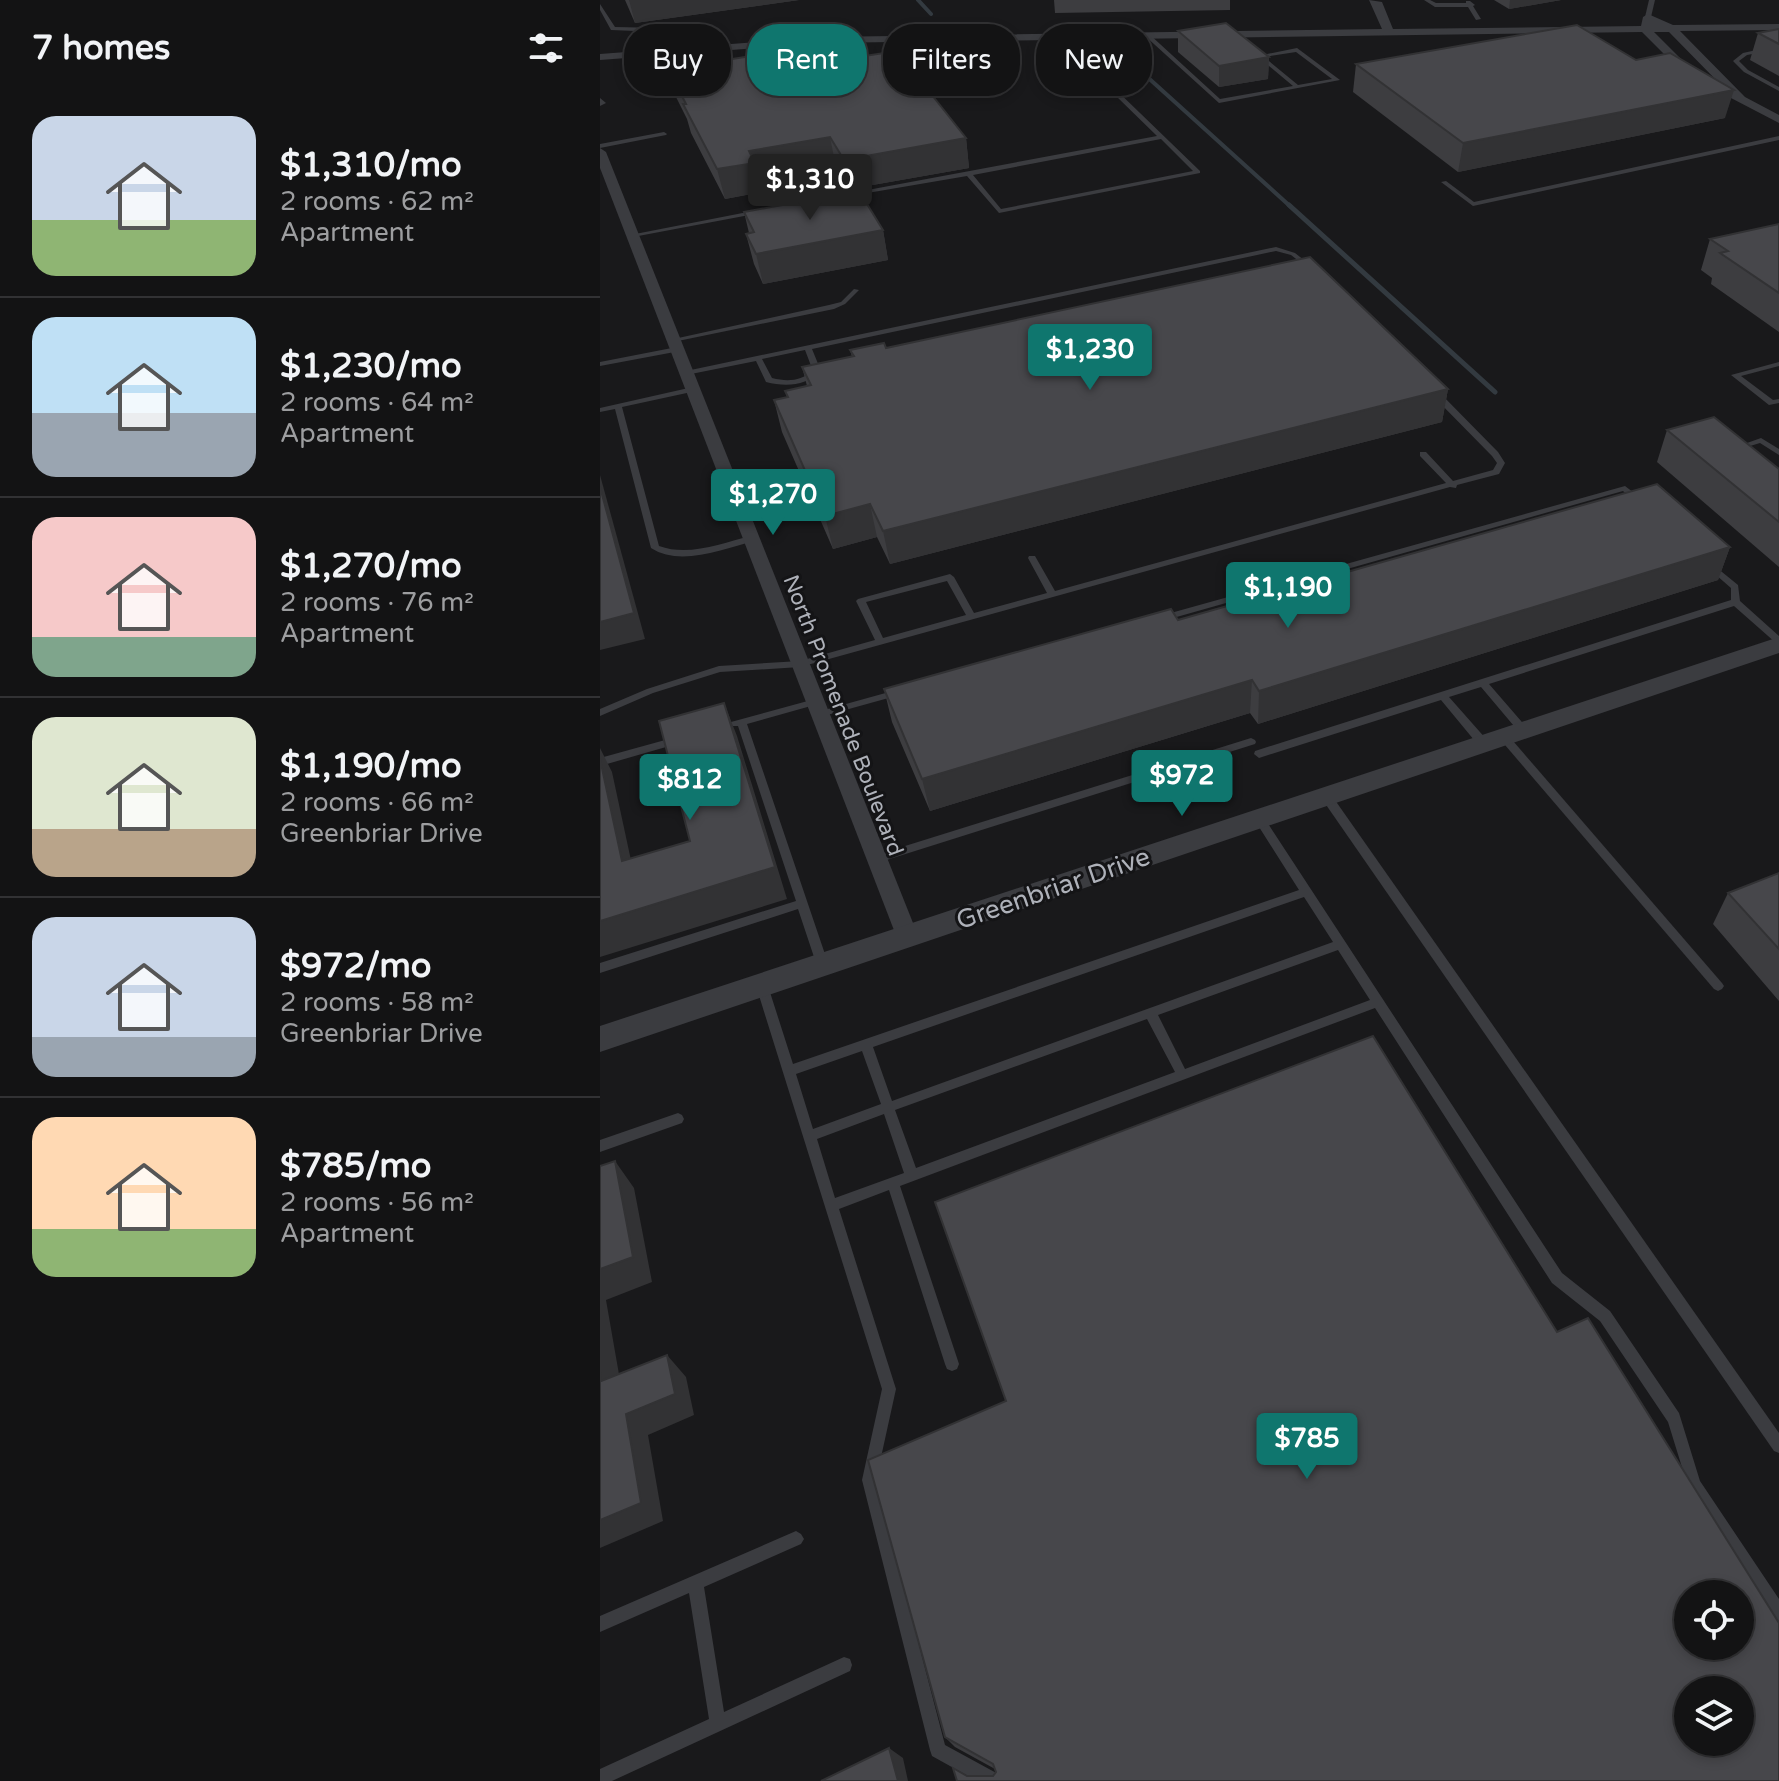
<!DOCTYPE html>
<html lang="en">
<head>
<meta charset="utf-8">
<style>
  body { margin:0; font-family:"Varela Round",sans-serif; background:#202022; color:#f1f3f6; height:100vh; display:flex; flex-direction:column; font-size:30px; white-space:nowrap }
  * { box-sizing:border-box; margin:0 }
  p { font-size:26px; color:#9d9ea0 }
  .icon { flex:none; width:44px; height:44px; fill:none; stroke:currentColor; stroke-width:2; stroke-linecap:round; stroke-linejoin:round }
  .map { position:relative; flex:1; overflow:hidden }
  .panel { display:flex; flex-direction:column; background:#131314; width:600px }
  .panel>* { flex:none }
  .hud { position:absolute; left:24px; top:24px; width:760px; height:72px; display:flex; gap:16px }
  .fabs { position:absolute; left:1074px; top:1580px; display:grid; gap:16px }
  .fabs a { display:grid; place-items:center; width:80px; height:80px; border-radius:50%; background:#131314; box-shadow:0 4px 12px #0003,0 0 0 2px #323234; font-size:40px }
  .price { position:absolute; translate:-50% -68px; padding:0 18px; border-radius:8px; background:#0f766e; color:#fff; font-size:26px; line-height:52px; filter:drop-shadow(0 2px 4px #0008) }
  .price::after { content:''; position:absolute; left:50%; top:48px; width:24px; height:18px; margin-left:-12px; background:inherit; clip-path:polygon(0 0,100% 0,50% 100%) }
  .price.active { background:#222; color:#fff }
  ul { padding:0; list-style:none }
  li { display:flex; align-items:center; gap:24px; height:200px; padding:0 32px }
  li+li { border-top:2px solid #323234 }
  li span { display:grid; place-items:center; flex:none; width:224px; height:160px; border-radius:24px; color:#555 }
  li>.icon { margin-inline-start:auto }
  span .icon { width:96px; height:96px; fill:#fffc; stroke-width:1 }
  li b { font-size:34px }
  h2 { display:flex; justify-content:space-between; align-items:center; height:96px; padding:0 32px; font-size:34px }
  .tag { padding:0 28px; border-radius:32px; background:#131314; box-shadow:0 4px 12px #0003,0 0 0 2px #323234; font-size:28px; line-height:72px }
  .tag.active { background:#0f766e; color:#fff }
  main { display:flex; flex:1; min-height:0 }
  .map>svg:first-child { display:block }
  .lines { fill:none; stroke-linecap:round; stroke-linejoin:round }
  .stream-far1 { stroke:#333a40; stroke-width:4 }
  .stream { stroke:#333a40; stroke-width:5 }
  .service { fill:#3b3c40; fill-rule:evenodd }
  .minor { fill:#3b3c40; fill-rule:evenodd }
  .tertiary { fill:#3b3c40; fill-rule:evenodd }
  .wall { fill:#3d3d40 }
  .shaded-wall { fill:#323234 }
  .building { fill:#47474b; stroke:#323234; stroke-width:2; fill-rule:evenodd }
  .labels { text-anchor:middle; stroke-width:6; stroke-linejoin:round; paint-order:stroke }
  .far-street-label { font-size:22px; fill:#aeb1b9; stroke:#141416 }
  .street-label { font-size:26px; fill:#aeb1b9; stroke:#141416 }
</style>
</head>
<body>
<main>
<section class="panel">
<h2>7 homes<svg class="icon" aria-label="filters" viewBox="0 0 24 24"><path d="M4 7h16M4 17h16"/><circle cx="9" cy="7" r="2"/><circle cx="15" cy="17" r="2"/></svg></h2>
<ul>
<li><span style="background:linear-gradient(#c9d6e8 65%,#8fb573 0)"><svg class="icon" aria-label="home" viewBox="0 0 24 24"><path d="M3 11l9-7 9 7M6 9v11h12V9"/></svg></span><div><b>$1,310/mo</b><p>2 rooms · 62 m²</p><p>Apartment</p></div></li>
<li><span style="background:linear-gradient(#bfe0f5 60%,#9aa5b1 0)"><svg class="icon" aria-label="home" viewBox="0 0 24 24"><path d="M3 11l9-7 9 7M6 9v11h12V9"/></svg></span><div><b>$1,230/mo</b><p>2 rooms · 64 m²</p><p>Apartment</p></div></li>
<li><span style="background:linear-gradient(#f6c9c9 75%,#7fa58c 0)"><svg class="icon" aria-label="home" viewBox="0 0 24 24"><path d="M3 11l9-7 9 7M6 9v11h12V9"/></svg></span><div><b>$1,270/mo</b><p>2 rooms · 76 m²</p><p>Apartment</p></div></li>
<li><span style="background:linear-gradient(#dfe7d0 70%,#b9a48a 0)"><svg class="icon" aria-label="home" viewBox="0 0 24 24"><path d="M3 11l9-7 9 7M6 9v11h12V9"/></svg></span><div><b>$1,190/mo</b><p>2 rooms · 66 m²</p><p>Greenbriar Drive</p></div></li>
<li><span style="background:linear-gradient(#c9d6e8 75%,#9aa5b1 0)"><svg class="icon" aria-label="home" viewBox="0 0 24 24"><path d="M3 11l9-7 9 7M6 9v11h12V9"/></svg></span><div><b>$972/mo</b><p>2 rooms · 58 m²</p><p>Greenbriar Drive</p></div></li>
<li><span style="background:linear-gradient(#ffd9b3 70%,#8fb573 0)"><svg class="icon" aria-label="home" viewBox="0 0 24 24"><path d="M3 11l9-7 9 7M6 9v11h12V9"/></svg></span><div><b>$785/mo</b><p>2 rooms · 56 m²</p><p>Apartment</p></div></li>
</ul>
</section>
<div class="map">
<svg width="1179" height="1781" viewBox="0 0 1179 1781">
  <rect width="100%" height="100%" fill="#19191b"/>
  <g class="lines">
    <g class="stream-far1">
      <path d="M318,0l13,14"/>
      <path d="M513,46l178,161"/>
    </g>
    <path class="stream" d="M689,205l206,187"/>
    <g class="service">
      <path d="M824,0h6l6,3h30v-2h4l5,4 -2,1 8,13 -5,1 -8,-13h-33z"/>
      <path d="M1049,0h6l-4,17 -3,2 -3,-2z"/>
      <path d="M0,4l15,23 47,1 9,11 -5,1 -6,-8 -49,-2 -11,-20z"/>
      <path d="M479,33l3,2 -2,20 120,116v2l-201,40 -32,-37 -123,21v-2l2,-1 311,-58 -82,-80 1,-21zM561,139l32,32 -192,38 -28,-34z"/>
      <path d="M544,33h4l72,66 73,-13 -36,-30 40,-8 43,32 -121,23 -75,-68zM696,52l36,27 -34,6 -34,-28z"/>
      <path d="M1179,45v4l-32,6 -8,6 9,9 31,17v4l-35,-19 -11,-11 10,-8z"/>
      <path d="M64,132l3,2 -1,1 -66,13v-4z"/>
      <path d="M1179,136v4l-306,66 -32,-24 5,-1 28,21z"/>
      <path d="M158,210l3,2 -1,1 -127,24 -3,-2z"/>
      <path d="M676,247l19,6 19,15 -5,1 -18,-14 -15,-4 -464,98 9,22c-15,15 -35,16 -55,11l-10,-21 -70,14 -4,-2 4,-2zM205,350l8,21c-13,10 -25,11 -41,7l-10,-19z"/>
      <path d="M254,289l5,1 -14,14 -11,5 -161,33 -4,-2 160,-35 12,-3z"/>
      <path d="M77,347l4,2 -1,2 -80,15v-4z"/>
      <path d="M1179,362v4l-38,10 32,24 6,-1v4l-10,2 -38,-30z"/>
      <path d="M93,387l4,2 -1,2 -74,16 37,139c30,11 63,-3 92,-10l4,3 -1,2c-31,8 -74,26 -103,7l-36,-139 -15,3v-4z"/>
      <path d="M833,392h6l59,60 7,11 -6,11 -42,11 -1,3 -6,-1 -650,180 -80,5 -67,21 -53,23v-7l47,-20 72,-23 81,-5 75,-21 -19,-39 2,-2 92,-25 4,3 20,36 73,-20 -19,-35 1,-2h6l20,35 391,-108 -26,-27v-4h6l27,29 40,-11 4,-7 -5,-7 -59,-60zM347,581l19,34 -83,23 -17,-36z"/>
      <path d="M1161,438l18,11v6l-19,-12 -23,7 -4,-2z"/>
      <path d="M1025,486l17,13v4h-6l-13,-12 -457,129 -3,1 -5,-3 2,-2z"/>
      <path d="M1111,563l27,22 2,16 39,35v8l-3,-1 -42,-37 -245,78 38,44 1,2 -1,2h-8l-38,-45 -32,10 38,43 1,3 -1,3h-8l-38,-46 -182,58 -5,-4 1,-3 476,-151v-12l-23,-20v-4z"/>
      <path d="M300,689l3,1 2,2 -2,2 -83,23 -5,-3 2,-2z"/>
      <path d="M215,699l5,3 -2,2 -71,20 82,242 -2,3h-8l-2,-3 -19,-57 -198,64v-10l196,-62 -58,-175h-7l-2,-2 2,-2z"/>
      <path d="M903,732l4,2 215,249 2,3 -2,3 -4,2 -4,-2 -215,-251 -1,-2z"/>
      <path d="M76,737l4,2 1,2 -1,2 -80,23v-8z"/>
      <path d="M651,738l4,2 1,2 -1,2 -378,119 -5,-4 1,-3z"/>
      <path d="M726,792l4,1 449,640v20l-5,-2 -452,-652 -1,-3z"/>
      <path d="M659,815l4,1 299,457 48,38 69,102 21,68 79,118v22l-6,-2 -84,-129 -21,-68 -68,-101 -48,-38 -177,-275 -475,178 59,178 -2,5 -5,2 -5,-2 -2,-5 -56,-174 -50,19 57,180 -20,91 69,265 55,30 2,6h-25l-45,-25 -2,-6 -68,-270 20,-91 -126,-403 2,-3 4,-2 4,2 2,3 25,78 506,-174 -45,-71zM704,897l29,45 -441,159 -19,-54zM738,950l32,50 -185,69 -27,-54zM547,1019l28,53 -259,96 -21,-58zM262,1051l19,53 -68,25 -17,-55zM284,1114l20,59 -69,25 -18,-59z"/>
      <path d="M78,1113l4,2 2,4 -2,4 -82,29v-12z"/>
      <path d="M196,1531l5,3 3,5 -3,5 -97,43 20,125 120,-55 6,2 2,6 -2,6 -238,110h-12v-12l109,-50 -20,-126 -89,39v-16z"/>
    </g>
    <g class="minor">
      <path d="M769,0l13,2 11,27 248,-3 2,-9 5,-3 25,11 106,-1v6l-99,1 65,66 34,18v8l-96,-50 -41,-41 -820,11 -222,17v-6l222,-17 560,-8zM1054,32h15l51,52 -29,-15z"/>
      <path d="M0,98l6,5 -6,3z"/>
      <path d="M0,148l6,4 313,786 -3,6 -8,3 -8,-3 -3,-6 -297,-770z"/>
    </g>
    <path class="tertiary" d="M1179,637v16l-1179,399v-26z"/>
  </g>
  <g class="wall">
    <path d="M25,0h174l-164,23z"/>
    <path d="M454,0h176v10l-175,3z"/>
    <path d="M894,0h67l-52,9z"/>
    <path d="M1179,29v47l-29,-16 8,-27z"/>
    <path d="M578,31l91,26 -1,22 -49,8 -41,-35z"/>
    <path d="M219,63l147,75 3,30 -119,21 -14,-22 -77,13 3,12 -37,7 -34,-66 -4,-14 -11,-22 -8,-28z"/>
    <path d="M756,64l369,54 -267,54 -105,-80z"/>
    <path d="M144,212l139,18 5,30 -125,24 -9,-20 -8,-30 3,-1z"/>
    <path d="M1179,224v108l-68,-48 1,-6 -11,-8 9,-31z"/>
    <path d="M286,348l562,41 -6,33 -552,142 -13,-27 -44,12 -51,-117 -8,-32 13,-3 -2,-6 22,-5 -5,-19 50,-10 -2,-7z"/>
    <path d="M1067,430l112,39v98l-122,-105z"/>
    <path d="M1130,547l-12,33 -460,144 -8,-11 -320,98 -38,-89 -8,-33 294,-69z"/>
    <path d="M1179,873v128l-66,-77 15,-31z"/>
    <path d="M335,1202l844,579 -812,-5h26l3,-4 -1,-3 -40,-22 -10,-10 61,-336z"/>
  </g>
  <g class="shaded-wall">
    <path d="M29,0h170l-164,23z"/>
    <path d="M910,0h51l-52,9z"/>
    <path d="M669,57l-1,22 -49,8v-21z"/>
    <path d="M1134,90l-9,28 -267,54 5,-29z"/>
    <path d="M230,137l6,30 -77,13 3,12 -37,7 -8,-30 32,-18z"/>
    <path d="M366,138l3,30 -119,21 -6,-29z"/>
    <path d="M283,230l5,30 -125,24 -7,-30z"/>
    <path d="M848,389l-6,33 -552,142 -7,-33z"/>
    <path d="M0,475l45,164 -45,11z"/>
    <path d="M270,504l7,33 -44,12 -8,-33z"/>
    <path d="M1130,547l-12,33 -460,144 1,-33z"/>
    <path d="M652,680l-2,33 -320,98 -8,-32z"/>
    <path d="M124,703l13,33 50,163 -187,58v-36l175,-54z"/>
    <path d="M0,748l12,24 26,121 -16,-32 -22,-102z"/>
    <path d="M15,1161l19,27 18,94 -46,18 18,103 -23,-22 -1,-9v-103z"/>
    <path d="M67,1355l19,22 8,38 -46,20 15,86 -63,27v-28l26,-106z"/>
    <path d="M289,1748l14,10 5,23h-10z"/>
  </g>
  <g class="building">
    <path d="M626,23l43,34 -50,9 -41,-35z"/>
    <path d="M977,25l59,35 34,-7 64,37 -271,53 -107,-79z"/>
    <path d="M1179,29v15l-21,-11z"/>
    <path d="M208,47l11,16 78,-12 69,87 -122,22 -14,-23 -81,14 6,12 -38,6 -34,-65h3l-18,-35z"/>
    <path d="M259,191l24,39 -127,24 -10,-20 8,-2 -10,-20z"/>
    <path d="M1179,224v69l-59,-40 8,-2 -18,-12z"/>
    <path d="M710,257l138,132 -565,142 -13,-27 -45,12 -51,-116 14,-3 -3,-6 26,-6 -9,-18 52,-11 -4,-6 34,-7 2,5z"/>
    <path d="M1114,417l65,52v53l-112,-92z"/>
    <path d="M1057,484l73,63 -471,144 -7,-11 -330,99 -38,-90 287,-80 7,11z"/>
    <path d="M0,487l34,126 -34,9z"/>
    <path d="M124,703l51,164 -175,54v-162l22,102 68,-20 -31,-120z"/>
    <path d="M1179,873v76l-51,-56z"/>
    <path d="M773,1036l184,296 31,-14 191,305v158h-822l-4,-13 14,8h26l3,-4 -3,-8 -48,-27 -77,-277 138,-59 -71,-199zM1088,1594h52v52h-52zM1088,1690h52v52h-52z"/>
    <path d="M15,1161l18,96 -33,12v-103z"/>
    <path d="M67,1355l8,39 -49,20 15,89 -41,17v-148l1,9z"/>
    <path d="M289,1748l9,33h-77z"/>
  </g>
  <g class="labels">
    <g class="far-street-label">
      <text transform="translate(244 715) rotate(69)" y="8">North Promenade Boulevard</text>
    </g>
    <g class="street-label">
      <text transform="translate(453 888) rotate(-19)" y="9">Greenbriar Drive</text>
    </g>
  </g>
</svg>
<div class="fabs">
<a><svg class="icon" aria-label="locate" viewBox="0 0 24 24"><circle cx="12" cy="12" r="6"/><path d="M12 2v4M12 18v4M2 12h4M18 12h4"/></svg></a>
<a><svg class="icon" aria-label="layers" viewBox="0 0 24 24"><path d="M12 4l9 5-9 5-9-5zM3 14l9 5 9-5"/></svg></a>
</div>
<b class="price active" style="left:210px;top:222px">$1,310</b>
<b class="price" style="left:490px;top:392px">$1,230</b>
<b class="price" style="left:173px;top:537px">$1,270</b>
<b class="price" style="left:688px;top:630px">$1,190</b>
<b class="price" style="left:582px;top:818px">$972</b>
<b class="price" style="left:90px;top:822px">$812</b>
<b class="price" style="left:707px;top:1481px">$785</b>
<div class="hud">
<a class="tag">Buy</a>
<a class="tag active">Rent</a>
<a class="tag">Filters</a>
<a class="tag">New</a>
</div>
</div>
</main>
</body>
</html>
